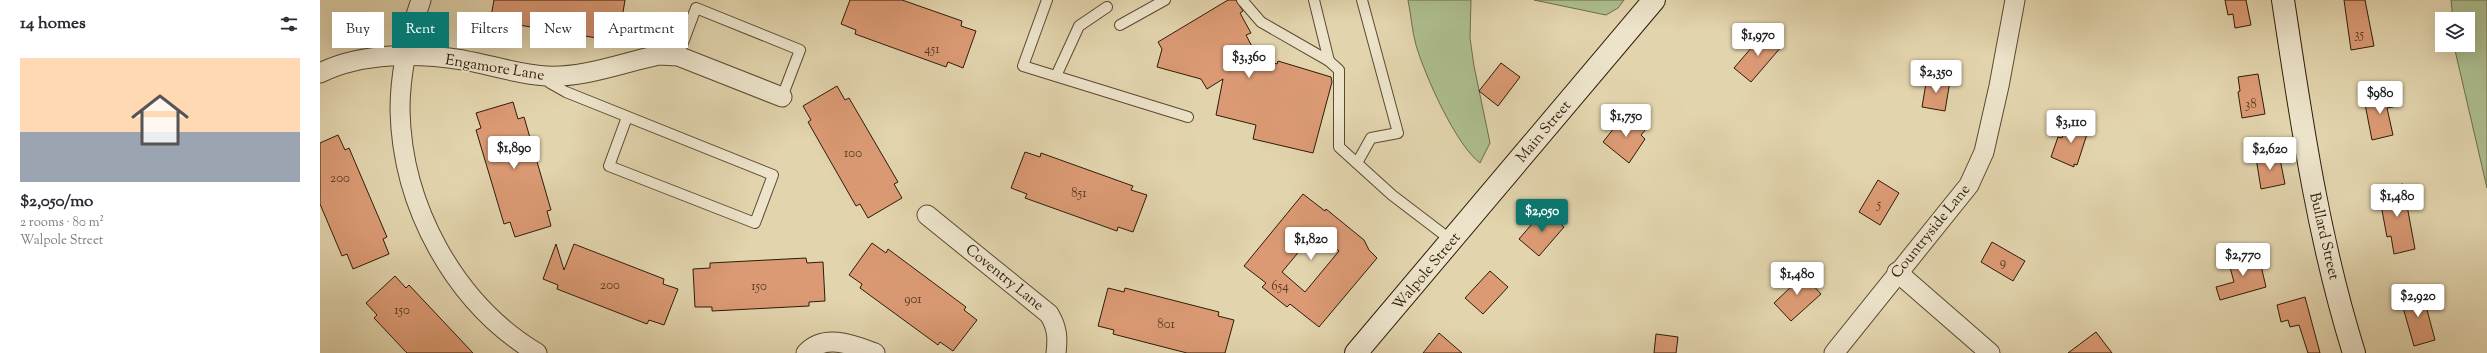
<!DOCTYPE html>
<html lang="en">
<head>
<meta charset="utf-8">
<style>
  body { margin:0; font-family:"Sorts Mill Goudy",serif; background:#f7f7f7; color:#2b2b33; height:100vh; display:flex; flex-direction:column; font-size:15px; white-space:nowrap }
  * { box-sizing:border-box; margin:0 }
  p { font-size:13px; color:#7c7c81 }
  .icon { flex:none; width:22px; height:22px; fill:none; stroke:currentColor; stroke-width:2; stroke-linecap:round; stroke-linejoin:round }
  .map { position:relative; flex:1; overflow:hidden }
  .details { display:flex; flex-direction:column; background:#fff; width:320px }
  .details>* { flex:none }
  .guide { position:absolute; left:12px; top:12px; width:380px; height:36px; display:flex; gap:8px }
  .buttons { position:absolute; left:2115px; top:12px; display:grid; gap:8px }
  .buttons a { display:grid; place-items:center; width:40px; height:40px; border-radius:0px; background:#fff; box-shadow:0 4px 16px #0002; font-size:20px }
  .price { position:absolute; translate:-50% -34px; padding:0 9px; border-radius:4px; background:#fff; color:#222; font-size:13px; line-height:26px; filter:drop-shadow(0 1px 2px #0008) }
  .price::after { content:''; position:absolute; left:50%; top:24px; width:12px; height:9px; margin-left:-6px; background:inherit; clip-path:polygon(0 0,100% 0,50% 100%) }
  .price.on { background:#0f766e; color:#fff }
  ul { padding:0; list-style:none }
  li { display:grid; align-content:center; gap:8px; height:212px; padding:0 20px }
  li span { display:grid; place-items:center; height:124px; border-radius:0px; color:#555 }
  li>.icon { margin-inline-start:auto }
  span .icon { width:72px; height:72px; fill:#fffc; stroke-width:1 }
  li b { font-size:17px }
  h2 { display:flex; justify-content:space-between; align-items:center; height:48px; padding:0 20px; font-size:17px }
  .tag { padding:0 14px; border-radius:0px; background:#fff; box-shadow:0 4px 16px #0002; font-size:14px; line-height:36px }
  .tag.on { background:#0f766e; color:#fff }
  main { display:flex; flex:1; min-height:0 }
  .map>svg:first-child { display:block }
  .green { fill:#adbe8f; stroke:#6e6d4b }
  .building { fill:#db9a74; stroke:#2e1c07; fill-rule:evenodd }
  .lines { fill:none; stroke-linecap:round; stroke-linejoin:round }
  .lane-casing { stroke:#5b4a30; stroke-width:12 }
  .street-casing { stroke:#5b4a30; stroke-width:21 }
  .secondary-casing { stroke:#2e1c07; stroke-width:24 }
  .lane { stroke:#ece3ca; stroke-width:10 }
  .street { stroke:#ece3ca; stroke-width:19 }
  .secondary { stroke:#ece3ca; stroke-width:22 }
  .labels { text-anchor:middle; stroke-width:3.5; stroke-linejoin:round; paint-order:stroke }
  .number-label { font-size:13px; fill:#593c22 }
  .street-label { font-size:15px; fill:#2e1c07; stroke:#ece3ca }
</style>
</head>
<body>
<main>
<section class="details">
<h2>14 homes<svg class="icon" aria-label="filters" viewBox="0 0 24 24"><path d="M4 7h16M4 17h16"/><circle cx="9" cy="7" r="2"/><circle cx="15" cy="17" r="2"/></svg></h2>
<ul>
<li><span style="background:linear-gradient(#ffd9b3 60%,#9aa5b1 0)"><svg class="icon" aria-label="home" viewBox="0 0 24 24"><path d="M3 11l9-7 9 7M6 9v11h12V9"/></svg></span><div><b>$2,050/mo</b><p>2 rooms · 80 m²</p><p>Walpole Street</p></div></li>
</ul>
</section>
<div class="map">
<svg width="2167" height="353" viewBox="0 0 2167 353">
  <rect width="100%" height="100%" fill="#e2d4ad"/>
  <filter id="stains"><feTurbulence type="fractalNoise" baseFrequency=".005" numOctaves="4"/><feColorMatrix values="0 0 0 0 .2 0 0 0 0 .09 0 0 0 0 .02 0 0 0 .5 -.17"/></filter>
  <radialGradient id="worn" r=".72"><stop offset=".6" stop-color="#630" stop-opacity="0"/><stop offset="1" stop-color="#630" stop-opacity=".3"/></radialGradient>
  <g class="green">
    <path d="M1088,0h63l-1,38 4,28 16,77 -10,20c-24,-18 -55,-87 -64,-118 -4,-14 -5,-30 -8,-45z"/>
    <path d="M1214,0h90l-6,8 -12,7z"/>
    <path d="M2131,0h36v188l-33,-142 14,-1v-26h-15z"/>
  </g>
  <g class="building">
    <path d="M174,0h131l-6,37 -15,-3 -1,5 -96,-16v-4l-16,-2z"/>
    <path d="M530,0h52l60,21 -1,5 15,5 -13,37 -15,-6 -2,5 -91,-33 1,-4 -15,-6z"/>
    <path d="M908,0h8l7,11 -3,2 11,20 -5,2 12,23 19,6 1,-3 53,16 1,5 -19,71 -60,-14 3,-14 -40,-10 7,-36 -16,10 -6,-10 -44,-12 5,-18 -4,-7z"/>
    <path d="M1905,0h21l5,25 -16,3 -2,-14 -5,1z"/>
    <path d="M2024,0h21l9,46 -23,4z"/>
    <path d="M1445,32l17,14 -31,36 -17,-14z"/>
    <path d="M1181,63l19,14 -22,29 -19,-15z"/>
    <path d="M1938,74l7,40 -23,4 -4,-26 2,-1 -2,-14z"/>
    <path d="M1607,77l23,4 -5,30 -23,-4z"/>
    <path d="M517,86l8,14 4,-2 49,84 -4,2 8,14 -34,20 -8,-14 -4,2 -48,-84 3,-2 -8,-14z"/>
    <path d="M2075,93l3,13 -11,2 6,27 -21,5 -8,-41z"/>
    <path d="M193,102l5,17 6,-2 27,93 -4,1 4,15 -36,11 -5,-15 -6,2 -28,-94 5,-2 -5,-15z"/>
    <path d="M1306,113l20,16 -5,6 4,4 -16,24 -26,-21z"/>
    <path d="M1748,121l21,7 -12,37 -3,-1v3l-23,-10 7,-20 4,1z"/>
    <path d="M18,135l7,15 4,-2 38,89 -4,2 6,15 -36,15 -6,-15 -5,2 -22,-52v-61z"/>
    <path d="M705,152l15,5 1,-4 92,33 -2,4 16,5 -14,37 -15,-5 -1,4 -92,-33 2,-4 -16,-6z"/>
    <path d="M1959,154l6,30 -24,5 -5,-31z"/>
    <path d="M1558,180l21,13 -19,32 -21,-13z"/>
    <path d="M2083,184l12,65 -21,5 -3,-18 -4,1 -9,-48z"/>
    <path d="M983,194l22,17 1,-2 38,31 5,10 8,8 -58,69 -29,-23 -3,3 -25,-20 4,-4 -22,-17zM996,231l23,20 -34,41 -23,-20z"/>
    <path d="M1224,210l20,17 -25,29 -20,-17z"/>
    <path d="M1672,242l33,19 -12,20 -32,-19z"/>
    <path d="M552,243l14,10 2,-4 78,58 -2,3 13,10 -24,31 -13,-9 -2,3 -78,-57 2,-4 -13,-9z"/>
    <path d="M236,244l8,26 10,-26 90,35 -1,5 15,5 -14,36 -15,-5 -2,4 -90,-35 1,-4 -15,-6z"/>
    <path d="M1938,253l8,34 -46,13 -4,-13 18,-5 -6,-22z"/>
    <path d="M486,258l1,5 16,-1 2,39 -16,1v4l-97,5v-4h-17l-2,-38 17,-1v-5z"/>
    <path d="M1478,269l23,25 -30,27 -17,-18 19,-18 -6,-7z"/>
    <path d="M1170,271l18,16 -25,27 -18,-16z"/>
    <path d="M75,276l11,12 3,-3 64,68h-66l-33,-35 3,-3 -11,-12z"/>
    <path d="M788,288l16,4 1,-4 94,24 -1,4 16,4 -9,33h-38l-74,-19 1,-4 -16,-4z"/>
    <path d="M2102,291l13,49 -21,6 -14,-49z"/>
    <path d="M1985,297l15,56h-12l-9,-28 -9,2 -2,-7 -7,2 -4,-17z"/>
    <path d="M1776,332l16,21h-44z"/>
    <path d="M1119,333l23,20h-39z"/>
    <path d="M1336,334l22,3 -2,16h-22z"/>
  </g>
  <g class="lines">
    <g class="lane-casing">
      <g id="lane">
        <path d="M727,0l-24,66 165,51"/>
        <path d="M922,0l19,22 68,39 10,9v77l53,48 59,45"/>
        <path d="M994,0l15,61"/>
        <path d="M800,25l45,-25"/>
        <path d="M358,56l18,-48 104,42 -18,47"/>
        <path d="M226,76l4,7 16,9 207,83 -18,48 -146,-57 18,-49"/>
        <path d="M736,76l23,-50 28,-19"/>
        <path d="M1037,163l14,-25 27,-5 -36,-133"/>
      </g>
    </g>
    <g class="street-casing">
      <g id="street">
        <path d="M101,0c-12,34 -21,73 -21,110 2,96 54,193 137,243"/>
        <path d="M0,73c42,-21 98,-20 143,-13 28,5 54,14 83,16 38,2 75,-13 113,-21l19,1 104,41"/>
        <path d="M607,215l122,99c8,13 9,23 7,39"/>
        <path d="M1577,272l93,81"/>
        <path d="M486,353c19,-20 47,-8 69,0"/>
        <path d="M1514,353l135,-168 15,-33 15,-66 16,-86"/>
      </g>
    </g>
    <g class="secondary-casing">
      <g id="secondary">
        <path d="M1963,0c18,119 35,238 71,353"/>
        <path d="M1036,353l298,-353"/>
      </g>
    </g>
    <use href="#lane" class="lane"/>
    <use href="#street" class="street"/>
    <use href="#secondary" class="secondary"/>
  </g>
  <g class="labels">
    <g class="number-label">
      <text x="2039" y="38">35</text>
      <text x="612" y="53">451</text>
      <text x="1931" y="108">38</text>
      <text x="533" y="157">100</text>
      <text x="20" y="182">200</text>
      <text x="759" y="197">851</text>
      <text x="1559" y="208">5</text>
      <text x="1683" y="266">9</text>
      <text x="290" y="289">200</text>
      <text x="439" y="290">150</text>
      <text x="960" y="290">654</text>
      <text x="593" y="303">901</text>
      <text x="82" y="314">150</text>
      <text x="846" y="328">801</text>
    </g>
    <g class="street-label">
      <text transform="translate(175 67) rotate(9)" y="5">Engamore Lane</text>
      <text transform="translate(1223 131) rotate(-50)" y="5">Main Street</text>
      <text transform="translate(1610 231) rotate(-51)" y="5">Countryside Lane</text>
      <text transform="translate(2005 236) rotate(77)" y="5">Bullard Street</text>
      <text transform="translate(1106 271) rotate(-50)" y="5">Walpole Street</text>
      <text transform="translate(685 277) rotate(39)" y="5">Coventry Lane</text>
    </g>
  </g>
  <rect width="100%" height="100%" filter="url(#stains)"/>
  <rect width="100%" height="100%" fill="url(#worn)"/>
</svg>
<div class="buttons">
<a><svg class="icon" aria-label="layers" viewBox="0 0 24 24"><path d="M12 4l9 5-9 5-9-5zM3 14l9 5 9-5"/></svg></a>
</div>
<b class="price" style="left:1438px;top:57px">$1,970</b>
<b class="price" style="left:929px;top:79px">$3,360</b>
<b class="price" style="left:1616px;top:94px">$2,350</b>
<b class="price" style="left:2060px;top:115px">$980</b>
<b class="price" style="left:1306px;top:138px">$1,750</b>
<b class="price" style="left:1751px;top:144px">$3,110</b>
<b class="price" style="left:194px;top:170px">$1,890</b>
<b class="price" style="left:1950px;top:171px">$2,620</b>
<b class="price" style="left:2077px;top:218px">$1,480</b>
<b class="price on" style="left:1222px;top:233px">$2,050</b>
<b class="price" style="left:991px;top:261px">$1,820</b>
<b class="price" style="left:1923px;top:277px">$2,770</b>
<b class="price" style="left:1477px;top:296px">$1,480</b>
<b class="price" style="left:2098px;top:318px">$2,920</b>
<div class="guide">
<a class="tag">Buy</a>
<a class="tag on">Rent</a>
<a class="tag">Filters</a>
<a class="tag">New</a>
<a class="tag">Apartment</a>
</div>
</div>
</main>
</body>
</html>
